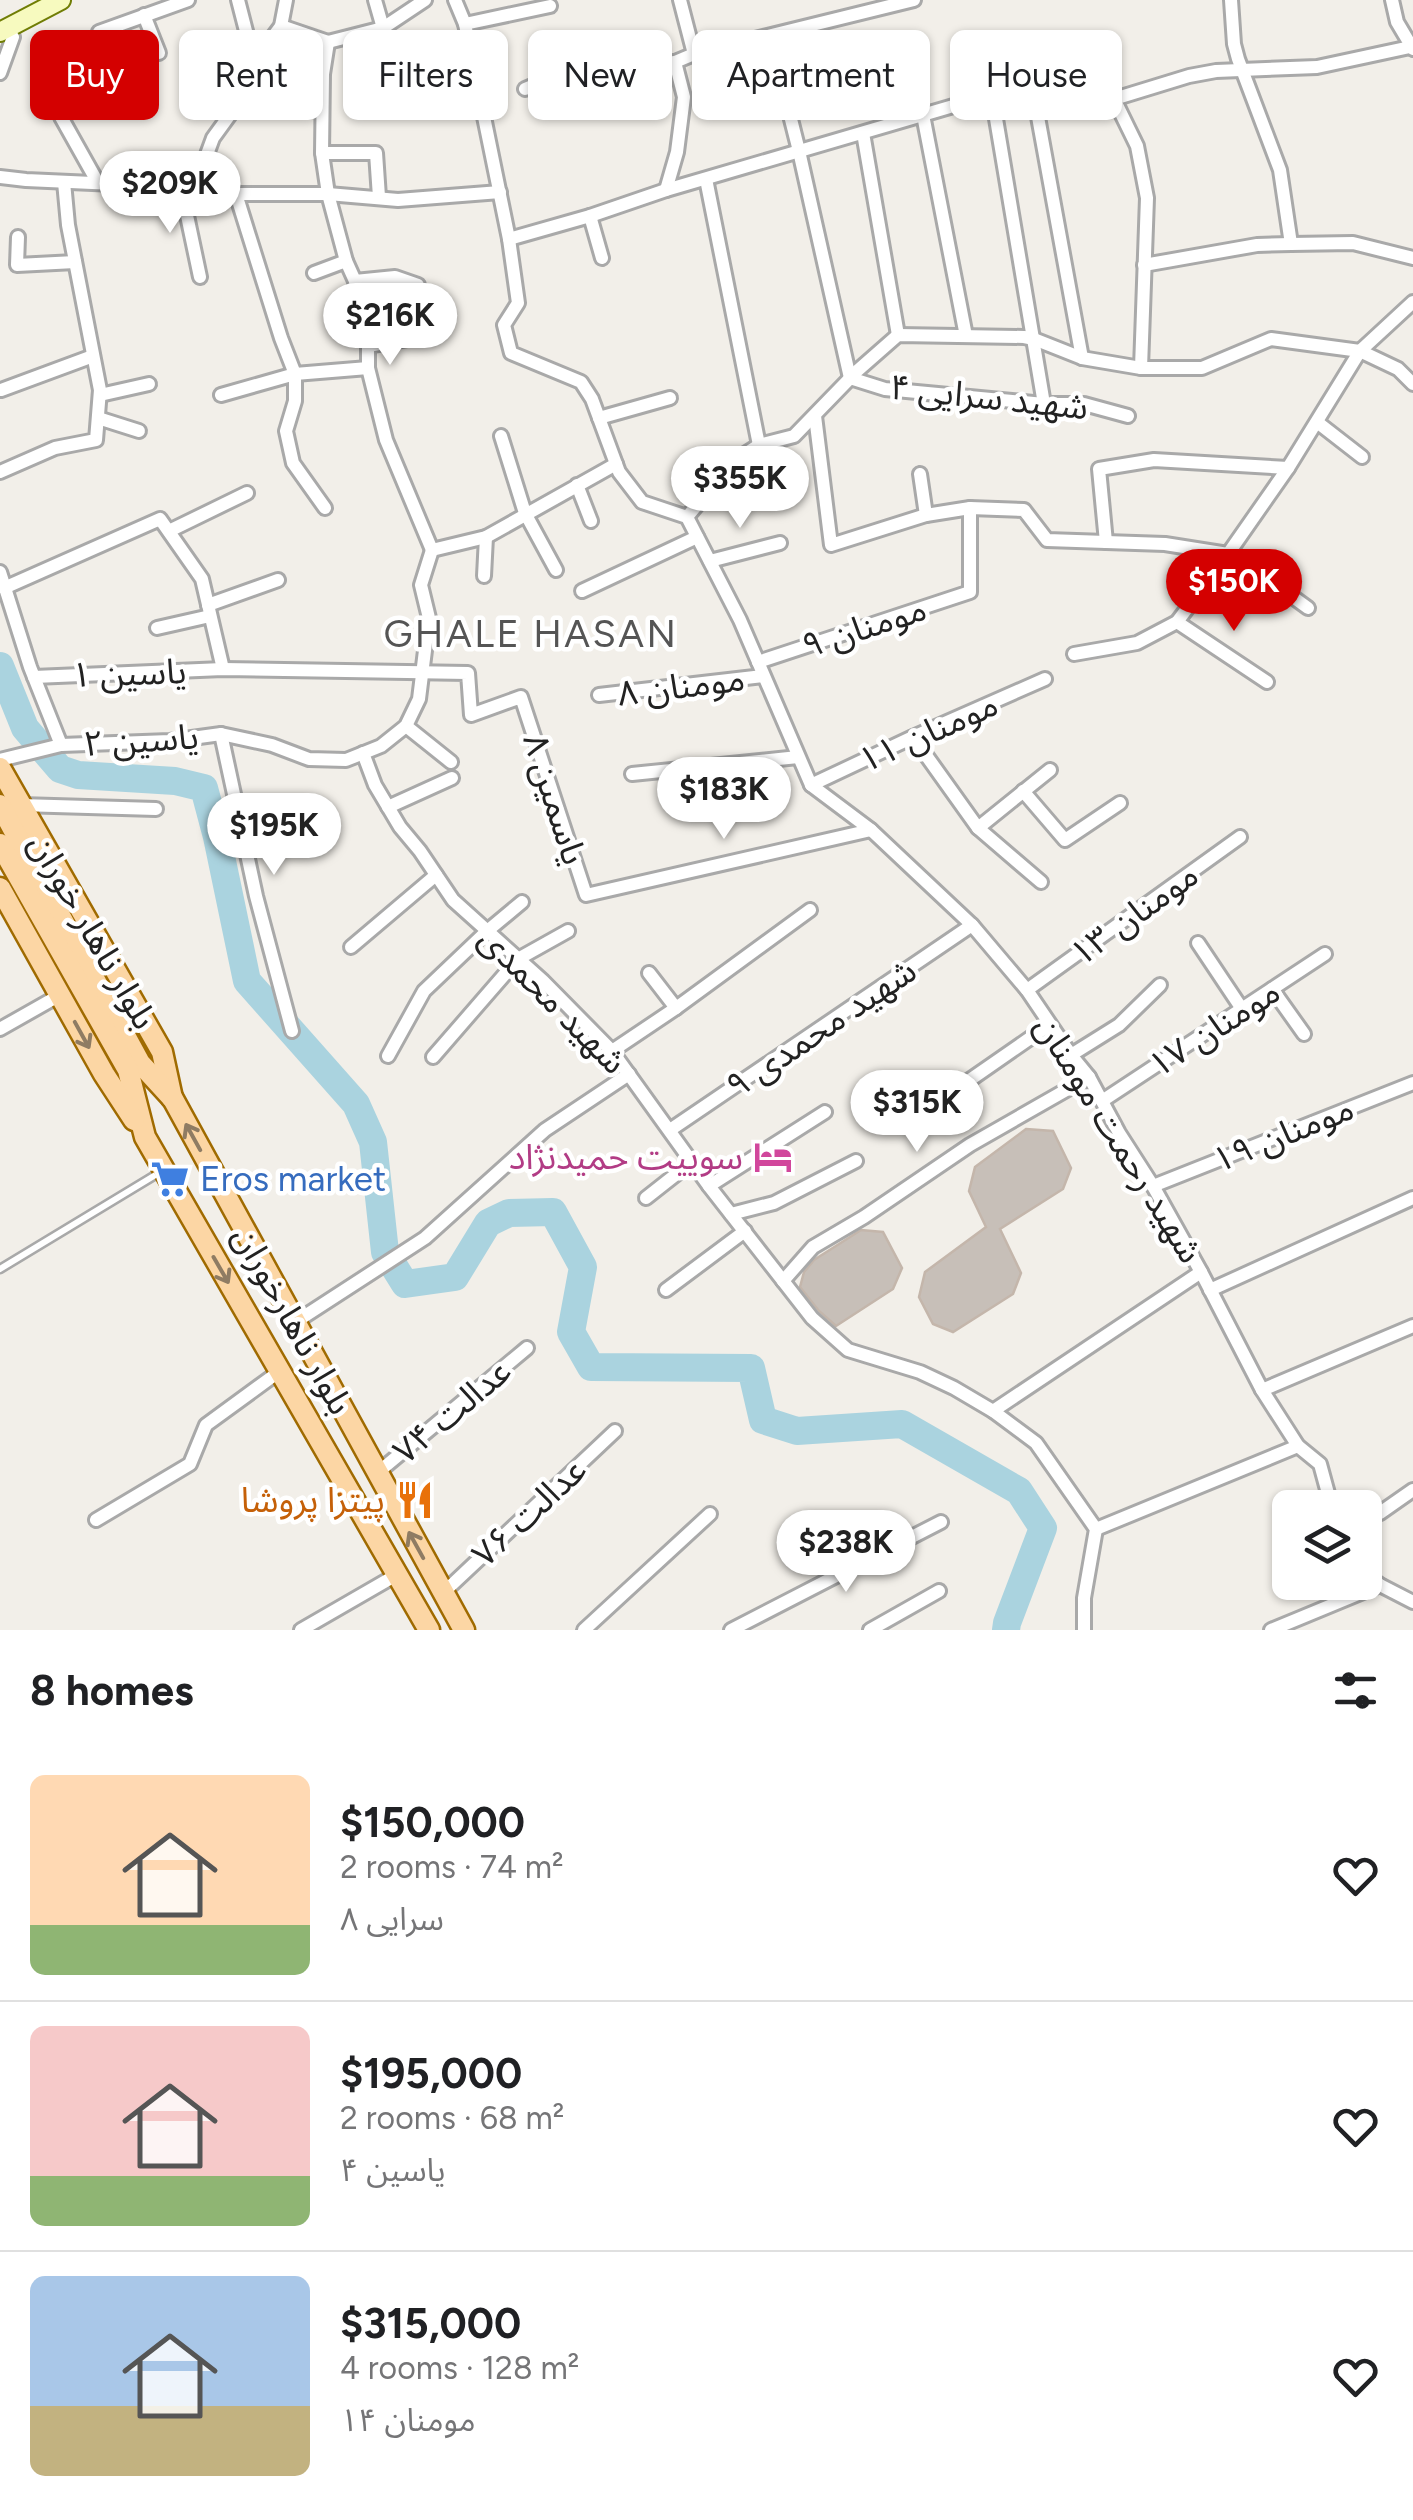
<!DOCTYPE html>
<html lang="en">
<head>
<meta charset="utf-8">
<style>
  body { margin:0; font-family:Figtree,"Noto Sans Arabic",sans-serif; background:#f2f2f2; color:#202124; height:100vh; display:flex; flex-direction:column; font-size:38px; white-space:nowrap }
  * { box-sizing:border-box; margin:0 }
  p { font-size:32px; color:#757577 }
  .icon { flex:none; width:55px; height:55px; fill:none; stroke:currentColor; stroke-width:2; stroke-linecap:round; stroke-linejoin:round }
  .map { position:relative; height:1630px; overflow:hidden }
  .drawer { display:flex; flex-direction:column; background:#fff; flex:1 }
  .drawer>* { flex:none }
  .top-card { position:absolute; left:30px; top:30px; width:1355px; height:90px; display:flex; gap:20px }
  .fabs { position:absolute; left:1272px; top:1490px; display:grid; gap:20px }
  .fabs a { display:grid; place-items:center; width:110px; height:110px; border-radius:15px; background:#fff; box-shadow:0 2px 8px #0004; font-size:50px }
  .price { position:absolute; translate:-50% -85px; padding:0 22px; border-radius:35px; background:#fff; color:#222; font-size:32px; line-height:65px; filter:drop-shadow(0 2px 5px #0008) }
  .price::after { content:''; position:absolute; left:50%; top:60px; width:30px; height:22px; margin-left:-15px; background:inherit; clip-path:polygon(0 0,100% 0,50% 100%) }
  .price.current { background:#d40000; color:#fff }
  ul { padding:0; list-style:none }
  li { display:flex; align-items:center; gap:30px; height:250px; padding:0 30px }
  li+li { border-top:2px solid #e0e0e0 }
  li span { display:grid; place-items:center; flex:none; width:280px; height:200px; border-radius:15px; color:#555 }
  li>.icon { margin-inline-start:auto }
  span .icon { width:120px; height:120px; fill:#fffc; stroke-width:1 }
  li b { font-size:42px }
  h2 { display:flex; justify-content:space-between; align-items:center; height:120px; padding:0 30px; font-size:42px }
  .chip { padding:0 35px; border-radius:15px; background:#fff; box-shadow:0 2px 8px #0004; font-size:35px; line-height:90px }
  .chip.current { background:#d40000; color:#fff }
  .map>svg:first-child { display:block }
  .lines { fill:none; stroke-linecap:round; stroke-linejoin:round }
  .river { stroke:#aad3df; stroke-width:28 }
  .building { fill:#c7bfb8; stroke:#c4b6ab; stroke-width:2.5 }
  .lane-casing { stroke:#a9a9a9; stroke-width:11 }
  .street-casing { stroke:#a9a9a9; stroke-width:18 }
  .secondary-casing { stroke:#707d05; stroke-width:22 }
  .primary-casing { stroke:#a06b00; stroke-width:25 }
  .lane { stroke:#fff; stroke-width:6 }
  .street { stroke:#fff; stroke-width:12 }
  .secondary { stroke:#f7fabf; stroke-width:18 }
  .primary { stroke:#fcd6a4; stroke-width:20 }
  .oneway { stroke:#8f7c63 }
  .labels { text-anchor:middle; stroke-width:9; stroke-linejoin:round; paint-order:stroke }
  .street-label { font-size:35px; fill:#222; stroke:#fff }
  .hotel-label { font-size:35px; fill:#b23c85; stroke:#fff; text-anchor:end }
  .shop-label { font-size:35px; fill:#366cbe; stroke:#fff; text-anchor:start }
  .food-label { font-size:35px; fill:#c56008; stroke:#fff; text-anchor:end }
  .neighbourhood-label { font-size:38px; letter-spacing:2.5px; fill:#555; stroke:#fff }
</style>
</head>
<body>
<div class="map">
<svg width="1413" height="1630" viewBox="0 0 1413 1630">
  <rect width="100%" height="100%" fill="#f2efe9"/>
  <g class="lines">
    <path class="river" d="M0,666l25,62 35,41 18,6 97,6 29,7 13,49 30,144 109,123 17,38 12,110 20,32 50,-7 33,-54 21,-10 44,-1 30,55 -12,65 20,35 160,1 12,52 34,11 105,-7 117,67 24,37 -36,95 -1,7"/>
  </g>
  <g class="building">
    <path d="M1026,1129l27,2 18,37 -8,21 -63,40 21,44 -8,21 -60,38 -20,-8 -14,-27 6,-25 61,-45 -17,-36 6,-24z"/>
    <path d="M861,1230l22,2 19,36 -9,21 -57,37 -17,-15 -19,-24 4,-15 10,-12z"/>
  </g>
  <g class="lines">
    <g class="lane-casing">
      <path id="lane" d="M0,1269l162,-98"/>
    </g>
    <g class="street-casing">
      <g id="street">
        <path d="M375,0l8,28"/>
        <path d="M455,0l10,24 44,215 9,64 -14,22 7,28 70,29 11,17 27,73 23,30 45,15 53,103 71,165 60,45 101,95 55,65 44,65 18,22 30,56 34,53 48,86 61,118 36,56 22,18 12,44"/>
        <path d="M680,0l14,54"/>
        <path d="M1231,0l3,44 4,15 42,111 11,74"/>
        <path d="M1392,0l5,22 16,27"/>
        <path d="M144,15l15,38"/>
        <path d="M465,24l85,-18"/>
        <path d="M281,26l47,16"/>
        <path d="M770,36l29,115 51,227 35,11 159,15h40l44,12"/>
        <path d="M328,42l-5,32 -1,79 6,41 18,67 9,20 13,65v22l18,72 46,110"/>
        <path d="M328,42l55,-14 42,-28"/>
        <path d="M254,62l27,-36 5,-26"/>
        <path d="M0,73l13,-36"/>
        <path d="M1032,84l50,274"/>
        <path d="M525,89l61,-26 89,-1 19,-8 220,-54"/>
        <path d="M992,95l52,309"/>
        <path d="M1114,99l75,-23 27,-5 101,-4 93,-20"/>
        <path d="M923,115l43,221"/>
        <path d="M863,133l35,202"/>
        <path d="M322,153h54l3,44"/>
        <path d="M0,177l26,3 155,7 55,7h92l70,6 102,-8"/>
        <path d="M706,179l53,266"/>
        <path d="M98,183l-37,-66 56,-32 -18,-53 89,-32"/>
        <path d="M181,187l19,90"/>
        <path d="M666,190l11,-38 7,-55 -9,-35"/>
        <path d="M211,191l-5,-34 7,-19 37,-51 4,-25 -16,-62"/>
        <path d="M236,194l45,144 14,36v27l-9,30 7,32 32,45"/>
        <path d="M590,216l12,42"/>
        <path d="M18,237l-1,28 58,-3"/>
        <path d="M509,239l81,-23 76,-26 431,-126 40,82 10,52 -6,170"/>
        <path d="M1144,265l113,-20 34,-1 62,-1 60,15"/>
        <path d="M314,273l32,-12"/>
        <path d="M355,281l40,-4 23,8"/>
        <path d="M368,346l63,-11"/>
        <path d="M1,390l92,-34"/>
        <path d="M100,395l49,-11"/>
        <path d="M221,395l74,-21 73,-6"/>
        <path d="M815,416l16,129 95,-30 44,-7 54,2 23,30 118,4 63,10 60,-86 72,-117 53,-49"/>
        <path d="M98,418l41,13"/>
        <path d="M599,418l71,-20"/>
        <path d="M1317,422l45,35"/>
        <path d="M501,436l24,77 31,57"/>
        <path d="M0,472l55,-24 41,-8 4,-50 -32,-165 -4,-43"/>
        <path d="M920,474l6,41"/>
        <path d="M577,485l14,36"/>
        <path d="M687,517l47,-56 25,-16 35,-9 63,-65 41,-36 126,2 10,2 48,19 59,10h61l69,-29 89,12 38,18 15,15"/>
        <path d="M169,531l78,-38"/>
        <path d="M1106,542l-7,-73 55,-9 134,8"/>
        <path d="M432,550l54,-13 130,-73"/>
        <path d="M710,561l70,-18"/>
        <path d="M0,572l30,95 31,78"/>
        <path d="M484,576l2,-39"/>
        <path d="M4,588l156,-69 42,60 21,90"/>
        <path d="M582,591l115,-54"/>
        <path d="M208,605l70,-25"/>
        <path d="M1177,622l90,60"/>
        <path d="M157,628l53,-12"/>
        <path d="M1074,654l63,-11 40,-21 51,-68 29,17 51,37"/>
        <path d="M758,662l212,-70v-84"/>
        <path d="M34,677l189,-8 245,4 3,42 50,-18 65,198 285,-65"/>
        <path d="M599,695l164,-19"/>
        <path d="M406,726l45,36"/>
        <path d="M221,734l35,162 36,135"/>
        <path d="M913,737l65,91 63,54"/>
        <path d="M363,753l12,32 25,42 20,24 33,49 90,81 69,70 97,135 103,132 36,32 72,22 34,16 39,23 43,32 60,86 -12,69v32"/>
        <path d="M0,760l61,-15 109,-4 51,-7 51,11 37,14 37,1 35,-14 25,-20 13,-27 10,-81 -8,-33 11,-35"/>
        <path d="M632,774l166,-17"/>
        <path d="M811,785l102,-48 132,-58"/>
        <path d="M1023,791l42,49 55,-37"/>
        <path d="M20,805l136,4"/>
        <path d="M388,807l64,-29"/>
        <path d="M978,828l72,-58"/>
        <path d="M1198,943l44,66"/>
        <path d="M351,947l85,-72"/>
        <path d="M649,973l27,35"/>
        <path d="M1272,989l32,45"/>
        <path d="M1027,990l213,-153"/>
        <path d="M0,1029l60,-34"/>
        <path d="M612,1051l64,-43 134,-98"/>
        <path d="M1071,1055l48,-30 41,-40"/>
        <path d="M388,1056l36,-65 62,-59 36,-30"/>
        <path d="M433,1057l85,-98 50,-28"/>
        <path d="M951,1093l98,-68"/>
        <path d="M1102,1101l223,-147"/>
        <path d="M670,1130l302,-205"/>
        <path d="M709,1186l116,-74"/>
        <path d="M1153,1186l260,-103"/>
        <path d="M646,1198l47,-37"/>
        <path d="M731,1214l43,-11 82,-42"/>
        <path d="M783,1281l30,-34 51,-30 106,-72 119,-68"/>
        <path d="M666,1290l79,-59"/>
        <path d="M1210,1290l203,-92"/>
        <path d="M294,1323l131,-85 120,-108 84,-56"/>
        <path d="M1262,1390l151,-64"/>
        <path d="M993,1411l208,-139"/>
        <path d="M376,1474l151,-126"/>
        <path d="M1380,1513l33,-23"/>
        <path d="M96,1520l94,-56 16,-39 74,-54"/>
        <path d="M1096,1529l202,-83"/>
        <path d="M1365,1574l15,11 33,17"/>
        <path d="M443,1593l172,-162"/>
        <path d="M301,1630l97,-56"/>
        <path d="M584,1630l126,-116"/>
        <path d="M731,1630l210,-108"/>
        <path d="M870,1630l69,-39"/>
        <path d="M1271,1630l109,-45"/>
      </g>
    </g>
    <g class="secondary-casing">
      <path id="secondary" d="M0,32l61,-32"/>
    </g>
    <g class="primary-casing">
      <g id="primary">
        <path d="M0,768l162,284 10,46"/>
        <path d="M0,805l140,258 33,36 291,531"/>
        <path d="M0,844l128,226 17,67 284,493"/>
        <path d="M0,888l104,186 30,46"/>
      </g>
    </g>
    <use href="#lane" class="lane"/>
    <use href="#street" class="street"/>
    <use href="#secondary" class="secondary"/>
    <use href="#primary" class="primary"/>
  </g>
  <defs><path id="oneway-shaft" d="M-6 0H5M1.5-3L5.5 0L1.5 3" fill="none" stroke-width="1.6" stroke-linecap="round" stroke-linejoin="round" transform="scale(2.5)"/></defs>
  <g class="oneway">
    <use href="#oneway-shaft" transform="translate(82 1035) rotate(61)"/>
    <use href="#oneway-shaft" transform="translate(193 1137) rotate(-119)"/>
    <use href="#oneway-shaft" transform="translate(221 1270) rotate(60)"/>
    <use href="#oneway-shaft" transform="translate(416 1545) rotate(-119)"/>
  </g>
  <defs>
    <g id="hotel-bare" transform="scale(3)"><path d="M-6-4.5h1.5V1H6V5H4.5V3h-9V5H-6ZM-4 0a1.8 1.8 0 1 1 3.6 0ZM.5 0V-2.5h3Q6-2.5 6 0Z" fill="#d1479c" stroke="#fff" stroke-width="2.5" paint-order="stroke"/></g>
    <g id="supermarket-bare" transform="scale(3)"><path d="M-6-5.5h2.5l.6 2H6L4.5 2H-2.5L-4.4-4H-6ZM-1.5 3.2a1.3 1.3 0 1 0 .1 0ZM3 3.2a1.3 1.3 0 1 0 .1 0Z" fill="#3f7fe0" stroke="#fff" stroke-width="2.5" paint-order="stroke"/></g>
    <g id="restaurant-bare" transform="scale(3)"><path d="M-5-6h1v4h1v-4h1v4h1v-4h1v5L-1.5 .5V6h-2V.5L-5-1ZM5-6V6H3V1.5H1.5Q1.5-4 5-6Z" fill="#e8710a" stroke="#fff" stroke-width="2.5" paint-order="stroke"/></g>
  </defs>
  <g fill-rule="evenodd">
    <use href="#hotel-bare" x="773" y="1157"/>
    <use href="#supermarket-bare" x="170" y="1179"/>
    <use href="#restaurant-bare" x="415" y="1500"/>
  </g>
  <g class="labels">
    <g class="street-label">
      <text transform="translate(989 397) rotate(6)" y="12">شهید سرایی ۴</text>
      <text transform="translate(864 627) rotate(-18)" y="12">مومنان ۹</text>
      <text transform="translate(129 673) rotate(-2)" y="12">یاسین ۱</text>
      <text transform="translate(681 686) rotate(-7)" y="12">مومنان ۸</text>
      <text transform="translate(928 732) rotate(-24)" y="12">مومنان ۱۱</text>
      <text transform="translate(141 740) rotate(-4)" y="12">یاسین ۲</text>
      <text transform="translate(555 799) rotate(72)" y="12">یاسمین ۸</text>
      <text transform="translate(1134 914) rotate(-36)" y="12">مومنان ۱۳</text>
      <text transform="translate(93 931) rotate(60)" y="12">بلوار ناهار خوران</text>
      <text transform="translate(553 1000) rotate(45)" y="12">شهید محمدی</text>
      <text transform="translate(821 1028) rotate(-34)" y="12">۹ شهید محمدی</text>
      <text transform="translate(1214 1028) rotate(-33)" y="12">مومنان ۱۷</text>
      <text transform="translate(1283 1134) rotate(-22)" y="12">مومنان ۱۹</text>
      <text transform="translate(1119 1139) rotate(58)" y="12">شهید رحمت مومنان</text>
      <text transform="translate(293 1320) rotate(61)" y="12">بلوار ناهارخوران</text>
      <text transform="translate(452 1411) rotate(-40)" y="12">عدالت ۷۴</text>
      <text transform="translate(529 1512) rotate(-43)" y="12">عدالت ۷۶</text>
    </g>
    <g class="hotel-label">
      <text x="743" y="1169">سوییت حمیدنژاد</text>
    </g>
    <g class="shop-label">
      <text x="200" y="1191">Eros market</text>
    </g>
    <g class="food-label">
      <text x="385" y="1512">پیتزا پروشا</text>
    </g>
    <g class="neighbourhood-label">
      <text x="531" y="647">GHALE HASAN</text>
    </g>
  </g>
</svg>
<div class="fabs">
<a><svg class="icon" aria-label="layers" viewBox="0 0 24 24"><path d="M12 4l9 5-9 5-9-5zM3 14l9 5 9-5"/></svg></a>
</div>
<b class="price" style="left:170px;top:236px">$209K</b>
<b class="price" style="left:390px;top:368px">$216K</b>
<b class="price" style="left:740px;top:531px">$355K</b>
<b class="price current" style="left:1234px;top:634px">$150K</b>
<b class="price" style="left:724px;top:842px">$183K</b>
<b class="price" style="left:274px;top:878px">$195K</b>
<b class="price" style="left:917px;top:1155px">$315K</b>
<b class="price" style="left:846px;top:1595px">$238K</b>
<div class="top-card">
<a class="chip current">Buy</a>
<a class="chip">Rent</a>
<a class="chip">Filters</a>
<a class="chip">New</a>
<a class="chip">Apartment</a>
<a class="chip">House</a>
</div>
</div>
<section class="drawer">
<h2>8 homes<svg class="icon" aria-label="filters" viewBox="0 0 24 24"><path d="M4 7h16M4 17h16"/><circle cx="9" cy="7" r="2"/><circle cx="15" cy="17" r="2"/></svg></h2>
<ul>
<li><span style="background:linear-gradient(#ffd9b3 75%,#8fb573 0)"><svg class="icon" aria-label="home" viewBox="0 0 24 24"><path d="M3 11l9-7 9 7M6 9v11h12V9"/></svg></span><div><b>$150,000</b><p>2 rooms · 74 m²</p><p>سرایی ۸</p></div><svg class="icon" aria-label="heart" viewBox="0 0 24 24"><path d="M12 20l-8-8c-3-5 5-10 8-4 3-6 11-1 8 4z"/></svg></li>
<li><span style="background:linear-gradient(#f6c9c9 75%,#8fb573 0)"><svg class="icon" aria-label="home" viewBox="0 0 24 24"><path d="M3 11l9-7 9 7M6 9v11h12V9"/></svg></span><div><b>$195,000</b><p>2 rooms · 68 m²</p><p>یاسین ۴</p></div><svg class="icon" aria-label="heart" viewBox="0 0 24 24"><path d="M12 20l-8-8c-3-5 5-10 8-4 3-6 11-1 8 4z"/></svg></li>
<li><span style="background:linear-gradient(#a9c7e8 65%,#c2b280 0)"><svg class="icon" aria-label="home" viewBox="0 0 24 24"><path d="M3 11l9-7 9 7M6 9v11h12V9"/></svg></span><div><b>$315,000</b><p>4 rooms · 128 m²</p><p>مومنان ۱۴</p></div><svg class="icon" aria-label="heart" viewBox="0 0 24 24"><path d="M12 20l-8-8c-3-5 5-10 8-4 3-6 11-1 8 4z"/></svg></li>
</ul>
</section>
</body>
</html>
